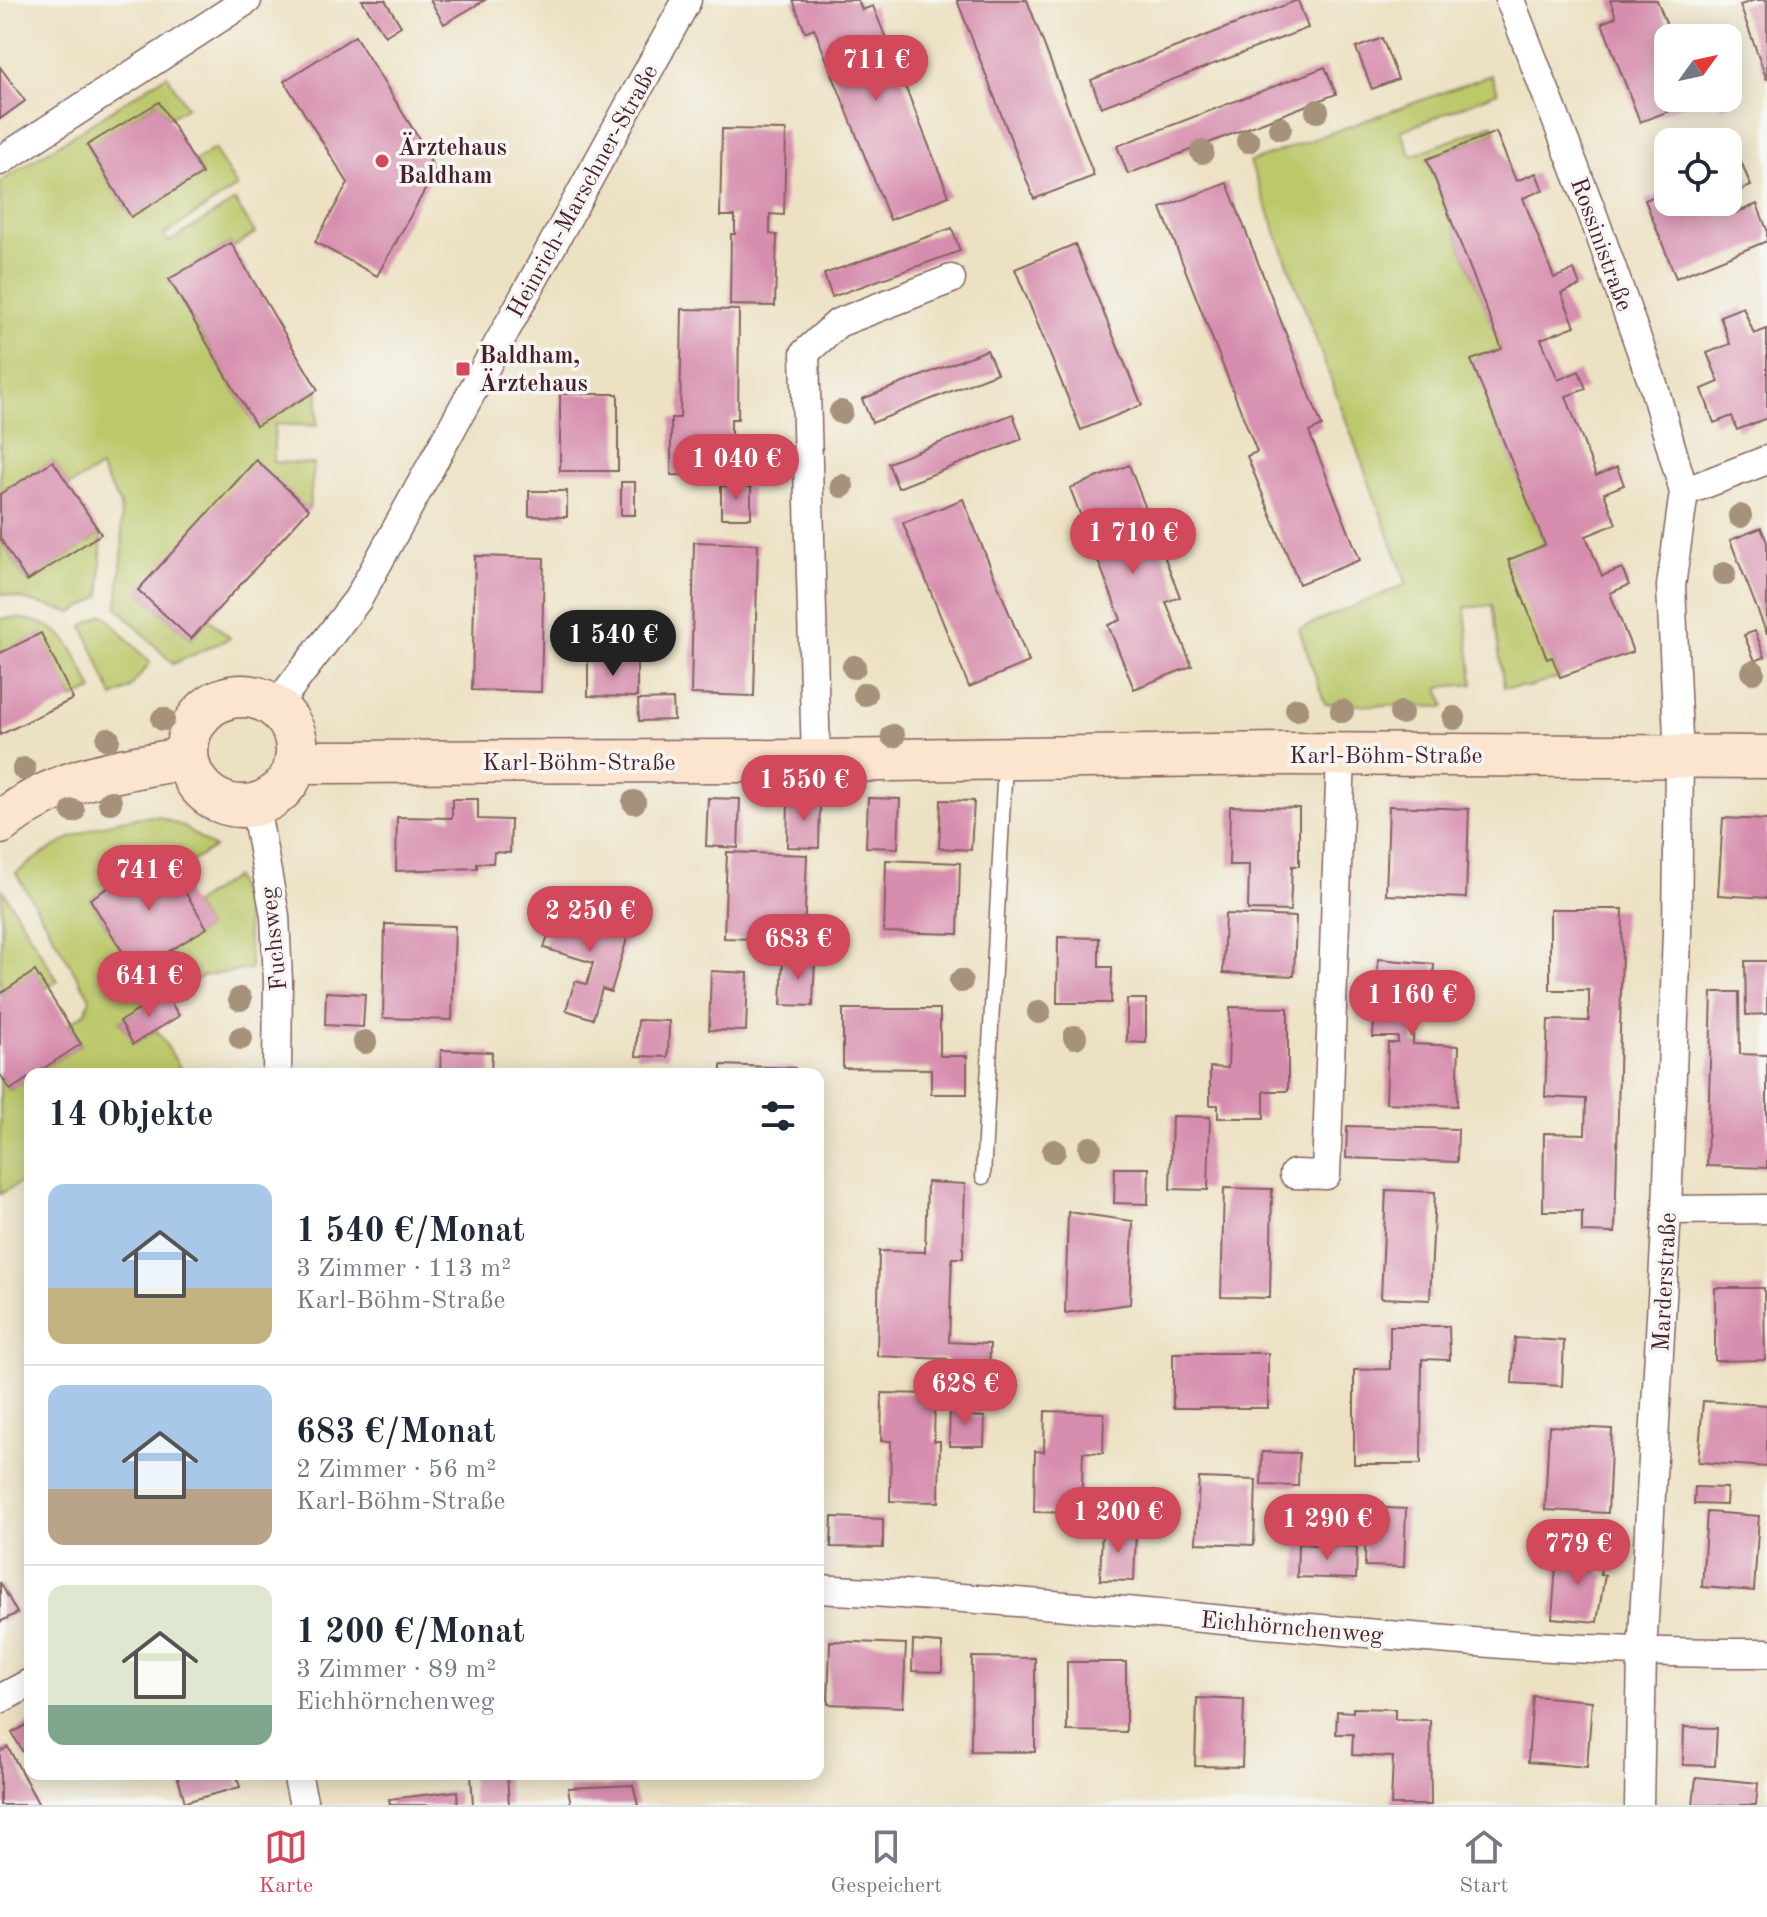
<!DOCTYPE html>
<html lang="de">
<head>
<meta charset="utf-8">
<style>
  body { margin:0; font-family:"Old Standard TT",serif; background:#f2f2f3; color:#1f2937; height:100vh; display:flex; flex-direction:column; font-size:30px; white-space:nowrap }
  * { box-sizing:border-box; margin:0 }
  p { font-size:26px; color:#747a83 }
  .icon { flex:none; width:44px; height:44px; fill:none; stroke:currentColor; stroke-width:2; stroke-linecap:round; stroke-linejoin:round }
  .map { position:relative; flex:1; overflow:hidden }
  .details { position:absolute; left:24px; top:1068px; width:800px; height:712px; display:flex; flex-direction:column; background:#fff; border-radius:16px; box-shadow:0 4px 20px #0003 }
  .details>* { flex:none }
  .needle { width:52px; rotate:57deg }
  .tools { position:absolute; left:1654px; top:24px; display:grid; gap:16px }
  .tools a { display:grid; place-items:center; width:88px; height:88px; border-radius:16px; background:#fff; box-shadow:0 4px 20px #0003; font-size:40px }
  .price { position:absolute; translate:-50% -68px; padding:0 18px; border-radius:28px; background:#d1495b; color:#fff; font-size:26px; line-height:52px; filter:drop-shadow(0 2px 4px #0008) }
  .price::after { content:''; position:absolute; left:50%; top:48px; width:24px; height:18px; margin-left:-12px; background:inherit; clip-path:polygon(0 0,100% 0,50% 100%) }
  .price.on { background:#222; color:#fff }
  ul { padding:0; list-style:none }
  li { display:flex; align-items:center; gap:24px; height:200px; padding:0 24px }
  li+li { border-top:2px solid #e0e1e3 }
  li span { display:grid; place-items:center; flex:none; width:224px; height:160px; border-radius:16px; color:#555 }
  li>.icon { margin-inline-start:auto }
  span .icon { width:96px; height:96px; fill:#fffc; stroke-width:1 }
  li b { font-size:34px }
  h2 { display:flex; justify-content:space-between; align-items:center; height:96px; padding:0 24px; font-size:34px }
  .dock { display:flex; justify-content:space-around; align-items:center; height:112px; border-top:2px solid #e0e1e3; background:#fff; font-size:22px; color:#747a83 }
  .dock a { display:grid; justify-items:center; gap:4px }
  .dock .on { color:#d1495b }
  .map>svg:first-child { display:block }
  .green { fill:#bcc86a; stroke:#83744a; stroke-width:2 }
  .building { fill:#d78eae }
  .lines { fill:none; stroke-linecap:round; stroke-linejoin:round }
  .lane-casing { stroke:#836360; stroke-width:17 }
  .street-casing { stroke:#836360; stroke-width:31 }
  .secondary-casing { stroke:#836360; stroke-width:45 }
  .lane { stroke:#fff; stroke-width:14 }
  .street { stroke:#fff; stroke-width:28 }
  .secondary { stroke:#fce5cf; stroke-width:42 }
  .tree { fill:#a6927a }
  .poi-dot { fill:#d1495b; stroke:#f6f6f2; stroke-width:3 }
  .labels { text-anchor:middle; stroke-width:7; stroke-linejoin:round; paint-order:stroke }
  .poi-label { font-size:24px; font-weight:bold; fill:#4a1f2b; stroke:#f6f6f2; text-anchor:start }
  .street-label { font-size:24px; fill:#4a1f2b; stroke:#f6f6f2 }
</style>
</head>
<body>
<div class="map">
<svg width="1767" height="1805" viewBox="0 0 1767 1805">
  <rect width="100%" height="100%" fill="#f6f6f2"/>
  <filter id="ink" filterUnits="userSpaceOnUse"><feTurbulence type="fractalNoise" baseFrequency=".0125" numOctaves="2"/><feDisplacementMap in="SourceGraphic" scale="16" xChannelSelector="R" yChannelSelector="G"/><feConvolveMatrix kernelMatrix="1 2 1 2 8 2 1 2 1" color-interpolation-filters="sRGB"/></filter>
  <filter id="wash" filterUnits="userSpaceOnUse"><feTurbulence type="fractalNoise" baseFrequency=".006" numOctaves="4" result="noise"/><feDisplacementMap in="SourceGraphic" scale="32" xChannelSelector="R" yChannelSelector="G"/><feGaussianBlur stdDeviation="1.8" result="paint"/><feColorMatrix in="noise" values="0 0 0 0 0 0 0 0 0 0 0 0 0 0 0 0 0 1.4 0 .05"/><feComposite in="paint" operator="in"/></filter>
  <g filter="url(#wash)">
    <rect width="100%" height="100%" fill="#ece1c3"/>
    <g class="green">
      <path d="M167,75l20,32 -18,11 -11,-16 -71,44 44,71 71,-43 -7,-13 19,-12 23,38 -73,48 5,7 66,-41 20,32 -21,14 -4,-4 -61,37 87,146 62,-36 -1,36 -42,-2 -2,38 41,2 -5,45 -170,82 52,48 18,-20 21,19 -57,26 -56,-57 6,-59 -3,-43 -20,-37 -31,18 -16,-25 -53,33v-312z"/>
      <path d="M1491,75l7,17 -97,39 10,25 82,-32 3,8 -69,27 75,190 -30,11 73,185 -37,15 52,117 -30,10h-26l-12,-82 -27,3 8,76 -34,3 6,20 -120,-3 -26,-75 108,-45 -157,-422z"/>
      <path d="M101,534v62l-28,17 -73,-20v-54l27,42z"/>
      <path d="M104,614l46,49 -21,26 -16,8 -30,-71z"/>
      <path d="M16,618c52,6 55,29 77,72l-20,9 -32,-65 -41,19v-34z"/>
      <path d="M157,816l27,11 30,21 -40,24 -13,-18 -71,45 45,73 72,-44 -14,-24 41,-27 10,24 7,68 -48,7 -83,45 14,22 23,-13 27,44h-149l46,-30 -12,-20 17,-12 4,-14 -74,-125c41,-32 88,-56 141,-57z"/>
      <path d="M2,889l56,92 -12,7 -11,-17 -35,23z"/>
      <path d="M0,1074l10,16 20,-13v100l-30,17z"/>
    </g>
    <g id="blocks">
      <g class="building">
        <path d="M362,0h23l16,26 -16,10z"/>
        <path d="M430,0h55l-41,24z"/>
        <path d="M793,0h65l4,10 11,-4 76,190 -59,24 -76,-192 -9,4z"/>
        <path d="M957,0h70l67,176 -60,23z"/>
        <path d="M1298,0l10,28 -207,79 -10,-27z"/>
        <path d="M1610,0h47l15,38h-4v60l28,3 -56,21 -38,-99 14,-6z"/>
        <path d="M1755,0h12v80l-27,-75z"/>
        <path d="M355,36l66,106 3,-1 12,39 -6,1 -53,95 -62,-34 33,-59 -64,-102z"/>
        <path d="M1382,38l16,41 -26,10 -16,-41z"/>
        <path d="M0,67l25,34 -25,18z"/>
        <path d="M1325,67l11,27 -208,80 -11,-28z"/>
        <path d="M1728,79l9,22 -15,7 -4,-10h10z"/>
        <path d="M159,102l43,72 -71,43 -44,-72z"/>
        <path d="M722,129l64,1 -2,85 -14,-1v20l7,1 -2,71 -45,-1 1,-71h4v-18h-15z"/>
        <path d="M1496,132l20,49 20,-8 7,17 -20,8 31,80 20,-8 6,16 -19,7 14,33 -34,13 17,41 21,-9 7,18 -20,7 30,80 21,-9 7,18 -20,8 12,31 -30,12 16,40 20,-8 7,17 -19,8 23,59 -73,25 -8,-20 -5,2 -39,-99 37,-15 -74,-185 31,-11 -75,-190z"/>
        <path d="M1731,137l20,49 -23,9 8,18 21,-9 10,26v11l-91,37 -31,-78 23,-9v11h60v-60h-8z"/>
        <path d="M1227,183l95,243 -13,6 51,128 -61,24 -52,-128 10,-4 -96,-244z"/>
        <path d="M952,228l8,23 -128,46 -8,-23z"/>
        <path d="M231,243l87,147 -62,36 -87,-147z"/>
        <path d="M1075,244l67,161 -61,25 -66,-161z"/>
        <path d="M1743,307l11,27 13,-5v89l-30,12 -5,-14 -18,7 -12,-34 17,-7 -12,-29 23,-9 -10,-28z"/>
        <path d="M682,309l57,1 -1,109h-7v57l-60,-1v-57h9z"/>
        <path d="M987,350l10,23 -125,50 -10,-24z"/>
        <rect x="560" y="394" width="58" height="77"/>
        <path d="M1013,414l9,25 -124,49 -10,-25z"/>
        <path d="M256,460l53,49 -118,130 -53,-49z"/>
        <path d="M53,461l48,73 -74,47 -27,-43v-44z"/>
        <path d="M1129,465l51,132 -14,5 26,64 -58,23 -26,-64 13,-5 -51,-132z"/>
        <rect x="621" y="482" width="14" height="33"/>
        <path d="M721,486l30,1v31h-30z"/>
        <path d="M529,491h38v26l-38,-1z"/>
        <path d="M963,499l66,163 -60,25 -66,-164z"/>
        <path d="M1761,528l6,14v92l-37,-94z"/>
        <path d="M694,542l64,2 -4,152 -63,-2z"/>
        <path d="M475,556l69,2 -3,134 -69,-2z"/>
        <path d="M1755,631l10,26 -10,4 -11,-26z"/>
        <path d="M41,633l32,66 -73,36v-82z"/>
        <path d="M588,660h49v37l-49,-1z"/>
        <path d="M673,699l1,21 -35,1 -1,-21z"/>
        <path d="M708,798l32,1 -2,49 -32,-2z"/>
        <path d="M788,798l32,1 -1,49 -32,-1z"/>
        <path d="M868,798l32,1 -2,49 -32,-1z"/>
        <path d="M452,799h26v20l33,1 -1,33 -16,-1 -1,11h-16v5l-81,3 1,-54 55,1z"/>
        <path d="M941,800l33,1 -3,49 -32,-2z"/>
        <path d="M1230,806l69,2v58h-7l-2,45 -42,-1 1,-45h-20z"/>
        <path d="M1389,806l80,3 -3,89 -80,-3z"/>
        <path d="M1723,818l44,2v78l-49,-3z"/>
        <path d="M727,852l80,3 -3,86 -80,-3z"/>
        <path d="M162,854l45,74 -72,44 -45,-73z"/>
        <path d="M886,860l74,3 -2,71 -74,-2z"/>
        <path d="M1550,909h73l-8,324 -33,-1v-21h-39l1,-78 41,1 1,-35 -41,-2 3,-77 41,1v-31h-39z"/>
        <path d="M556,910l48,15 4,-13 25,7 -22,73 -9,-3 -9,30 -27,-9 9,-29 12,3 6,-21 -49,-15z"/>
        <path d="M1225,914l71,3 -2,59 -71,-3z"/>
        <path d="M385,924l70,2 -3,94 -69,-2z"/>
        <path d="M1058,937l41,1v29h13l-1,36h-54z"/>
        <path d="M783,958l32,1 -2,47 -32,-1z"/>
        <path d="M1378,959l56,5 -2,38h-18l-1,42 46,2 -2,60 -71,-3 2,-60h10v-6h-25z"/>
        <path d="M1745,961h22v53l-21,1z"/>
        <path d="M35,971l46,73 -71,46 -10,-16v-80z"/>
        <path d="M711,971l37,2 -2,58 -37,-1z"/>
        <path d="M326,992l39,2 -2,33 -38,-2z"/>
        <path d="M1712,992h27l1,62 27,1v113l-60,-2z"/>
        <path d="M166,994l13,22 -46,28 -13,-23z"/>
        <path d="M1127,999h19v44l-19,-1z"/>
        <path d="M1230,1007l58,1v83h-24v27h-46v-13h-8v-38l18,1z"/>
        <path d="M843,1009h97v47h27v38h-36v-25l-88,-1z"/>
        <path d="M638,1020l31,1 -1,36 -32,-1z"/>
        <path d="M441,1050l51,2 -1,22h-51z"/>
        <path d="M721,1065l74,3v6h-74z"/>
        <path d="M1172,1116l38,1 -2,73 -38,-1z"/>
        <path d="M1347,1126l111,3 -1,33 -111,-4z"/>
        <path d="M1115,1168h34l-1,36 -34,-1z"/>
        <path d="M927,1182l38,2 -2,74h-11l-3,84 41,2 -1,32 -42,-2v-15l-70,-3 2,-105 46,1z"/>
        <path d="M1224,1188l48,1 -2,109 -49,-1z"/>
        <path d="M1386,1190l49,2 -5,108 -49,-2z"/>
        <path d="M1068,1212l65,9 -3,83 -65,9z"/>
        <path d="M1715,1288h49l1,72 -50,1z"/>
        <path d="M1390,1326h59l1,34 -28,-1 -1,105h-67v-94l36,-1z"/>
        <path d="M1515,1338l49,3 -2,45 -50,-3z"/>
        <rect x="1173" y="1353" width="95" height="55"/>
        <path d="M882,1393l53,1 -1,47h6l-1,61 -49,-1 1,-60h-10z"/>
        <path d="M1703,1401l64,4v62l-69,-5z"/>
        <path d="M950,1402l19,1v13l16,1 -1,29h-35z"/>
        <path d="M1045,1411l59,2 -1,40 -20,-1 -2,61 -47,-1 1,-61 9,1z"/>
        <path d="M1549,1426l63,3 -4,84 -63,-3z"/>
        <path d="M1262,1452l37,1 -1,33 -37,-1z"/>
        <path d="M1199,1478l57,2 -2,65 -58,-2z"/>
        <path d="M1695,1487l32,1 -1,17 -32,-1z"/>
        <path d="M1366,1507l40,2 -2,58 -39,-1z"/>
        <path d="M1707,1512l52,4 -5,75 -52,-4z"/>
        <path d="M832,1517l51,2v29l-52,-1z"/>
        <path d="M1102,1529l34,1 -2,51 -34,-1z"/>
        <path d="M1298,1544l59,3 -1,32 -59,-2z"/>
        <path d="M1557,1553l45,3 -2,19h5l-8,47 -45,-4z"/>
        <path d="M0,1582l17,31 -17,9z"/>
        <path d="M830,1641l76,3 -3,63 -75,-3z"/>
        <path d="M913,1641l29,2v29l-30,-1z"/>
        <path d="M972,1657l63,1v94l-64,-1z"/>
        <path d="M1067,1662h59v70l-59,-1z"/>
        <path d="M1533,1696l59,5 -5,66 -59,-5z"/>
        <path d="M1197,1698l47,2 -2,67 -47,-1z"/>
        <path d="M1353,1708l42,1v10l35,1 1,85h-40l2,-48 -41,-2 1,-21h-17l1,-23 16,1z"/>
        <path d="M30,1723v37l-2,1 -16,-28z"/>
        <path d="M1684,1727l33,1 -2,38 -32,-1z"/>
        <path d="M8,1747l31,58h-39v-53z"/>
        <path d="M177,1774h59l4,13 -55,15z"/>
        <path d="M481,1774h26l2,31h-36l-2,-30z"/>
        <path d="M1696,1777l62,6 -2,22h-63z"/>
        <path d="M633,1785l5,20h-67l-3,-17z"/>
        <path d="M457,1791l1,14h-68l-1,-6z"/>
      </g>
    </g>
  </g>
  <g filter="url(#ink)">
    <use href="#blocks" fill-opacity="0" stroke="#836360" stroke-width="2"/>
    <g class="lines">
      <g class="lane-casing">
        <path id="lane" d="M983,1177l22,-414"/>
      </g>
      <g class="street-casing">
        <g id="street">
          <path d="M1510,0l83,215 60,169 31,108 -13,94 8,172 -2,175 -10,277 -25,444 -3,151"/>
          <path d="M0,161l247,-161"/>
          <path d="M1684,492l83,-32"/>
          <path d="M275,707l83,-108 329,-599"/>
          <path d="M816,761l-11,-408 33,-30 113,-44"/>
          <path d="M255,806l20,110 3,65 -1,93"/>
          <path d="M1294,1174l32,1 15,-420"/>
          <path d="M1667,1210l100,-1"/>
          <path d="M818,1589c87,5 173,10 260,18 230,19 458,48 689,46"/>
          <path d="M0,1699l30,-16"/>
          <path d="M297,1774l7,31"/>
        </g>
      </g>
      <g class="secondary-casing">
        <g id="secondary">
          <circle cx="242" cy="751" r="55"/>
          <path d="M296,762l529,-1 460,-7 482,3"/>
          <path d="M0,823c54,-45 120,-53 187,-65"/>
        </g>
      </g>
      <use href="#lane" class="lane"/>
      <use href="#street" class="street"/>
      <use href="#secondary" class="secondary"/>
    </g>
    <g class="tree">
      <circle cx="1317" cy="111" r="12"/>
      <circle cx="1280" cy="128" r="12"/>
      <circle cx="1248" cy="141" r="12"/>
      <circle cx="1202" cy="152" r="12"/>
      <circle cx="841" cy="412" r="12"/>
      <circle cx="842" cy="486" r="12"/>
      <circle cx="1740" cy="516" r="12"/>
      <circle cx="1724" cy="574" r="12"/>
      <circle cx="854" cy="667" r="12"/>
      <circle cx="1753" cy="672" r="12"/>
      <circle cx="865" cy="694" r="12"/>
      <circle cx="1297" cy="709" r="12"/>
      <circle cx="1342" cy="711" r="12"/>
      <circle cx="1401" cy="713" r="12"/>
      <circle cx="1454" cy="718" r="12"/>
      <circle cx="163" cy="719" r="12"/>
      <circle cx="893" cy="736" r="12"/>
      <circle cx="108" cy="739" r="12"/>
      <circle cx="24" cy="769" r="12"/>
      <circle cx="110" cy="802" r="12"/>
      <circle cx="634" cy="802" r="12"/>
      <circle cx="73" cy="811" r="12"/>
      <circle cx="961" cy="981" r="12"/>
      <circle cx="240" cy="999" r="12"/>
      <circle cx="1039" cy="1012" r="12"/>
      <circle cx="1075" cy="1037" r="12"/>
      <circle cx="241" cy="1038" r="12"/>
      <circle cx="365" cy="1042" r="12"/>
      <circle cx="1090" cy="1148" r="12"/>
      <circle cx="1054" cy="1151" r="12"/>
    </g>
  </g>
  <g class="poi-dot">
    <circle cx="382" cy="161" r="8"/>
    <rect x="455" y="361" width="16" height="16" rx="4"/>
  </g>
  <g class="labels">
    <g class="poi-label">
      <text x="398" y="155">Ärztehaus<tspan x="398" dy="28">Baldham</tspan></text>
      <text x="479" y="363">Baldham,<tspan x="479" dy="28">Ärztehaus</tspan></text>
    </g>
    <g class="street-label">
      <text transform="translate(582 191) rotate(-61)" y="8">Heinrich-Marschner-Straße</text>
      <text transform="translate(1602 244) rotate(70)" y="8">Rossinistraße</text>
      <text x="1386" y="763">Karl-Böhm-Straße</text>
      <text x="579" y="770">Karl-Böhm-Straße</text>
      <text transform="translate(273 939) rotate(-96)" y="8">Fuchsweg</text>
      <text transform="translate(1664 1282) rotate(-87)" y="8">Marderstraße</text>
      <text transform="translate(1292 1627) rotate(5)" y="8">Eichhörnchenweg</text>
    </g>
  </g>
</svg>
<div class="tools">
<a><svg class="needle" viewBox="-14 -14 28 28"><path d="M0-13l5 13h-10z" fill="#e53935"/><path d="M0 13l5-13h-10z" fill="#747a83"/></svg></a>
<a><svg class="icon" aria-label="locate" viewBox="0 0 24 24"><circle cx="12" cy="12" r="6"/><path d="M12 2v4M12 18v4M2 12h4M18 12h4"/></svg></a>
</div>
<b class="price" style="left:876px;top:103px">711 €</b>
<b class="price" style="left:736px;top:502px">1 040 €</b>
<b class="price" style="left:1133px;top:576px">1 710 €</b>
<b class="price on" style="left:613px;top:678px">1 540 €</b>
<b class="price" style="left:804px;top:823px">1 550 €</b>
<b class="price" style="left:149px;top:913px">741 €</b>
<b class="price" style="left:590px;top:954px">2 250 €</b>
<b class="price" style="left:798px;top:982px">683 €</b>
<b class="price" style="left:149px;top:1019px">641 €</b>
<b class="price" style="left:1412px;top:1038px">1 160 €</b>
<b class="price" style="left:965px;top:1427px">628 €</b>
<b class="price" style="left:1118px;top:1555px">1 200 €</b>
<b class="price" style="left:1327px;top:1562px">1 290 €</b>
<b class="price" style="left:1578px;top:1587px">779 €</b>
<section class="details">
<h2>14 Objekte<svg class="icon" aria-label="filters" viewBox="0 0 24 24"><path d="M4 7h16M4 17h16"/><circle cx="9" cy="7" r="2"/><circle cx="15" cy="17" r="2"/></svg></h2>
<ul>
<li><span style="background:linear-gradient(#a9c7e8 65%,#c2b280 0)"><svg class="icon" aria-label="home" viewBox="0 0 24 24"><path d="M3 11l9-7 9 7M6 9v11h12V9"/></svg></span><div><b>1 540 €/Monat</b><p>3 Zimmer · 113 m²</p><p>Karl-Böhm-Straße</p></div></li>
<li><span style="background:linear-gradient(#a9c7e8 65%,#b9a48a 0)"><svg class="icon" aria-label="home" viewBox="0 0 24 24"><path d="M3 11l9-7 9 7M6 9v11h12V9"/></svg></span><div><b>683 €/Monat</b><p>2 Zimmer · 56 m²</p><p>Karl-Böhm-Straße</p></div></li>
<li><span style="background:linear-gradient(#dfe7d0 75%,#7fa58c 0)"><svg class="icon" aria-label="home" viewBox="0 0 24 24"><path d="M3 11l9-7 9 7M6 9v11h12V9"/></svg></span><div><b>1 200 €/Monat</b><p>3 Zimmer · 89 m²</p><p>Eichhörnchenweg</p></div></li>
</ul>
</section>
</div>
<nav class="dock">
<a class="on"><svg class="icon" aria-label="map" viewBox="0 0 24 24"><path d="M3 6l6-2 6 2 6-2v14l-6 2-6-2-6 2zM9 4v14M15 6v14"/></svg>Karte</a>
<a><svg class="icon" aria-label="saved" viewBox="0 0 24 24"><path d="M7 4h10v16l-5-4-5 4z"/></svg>Gespeichert</a>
<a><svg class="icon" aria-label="home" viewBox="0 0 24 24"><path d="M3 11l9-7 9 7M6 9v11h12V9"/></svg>Start</a>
</nav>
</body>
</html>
